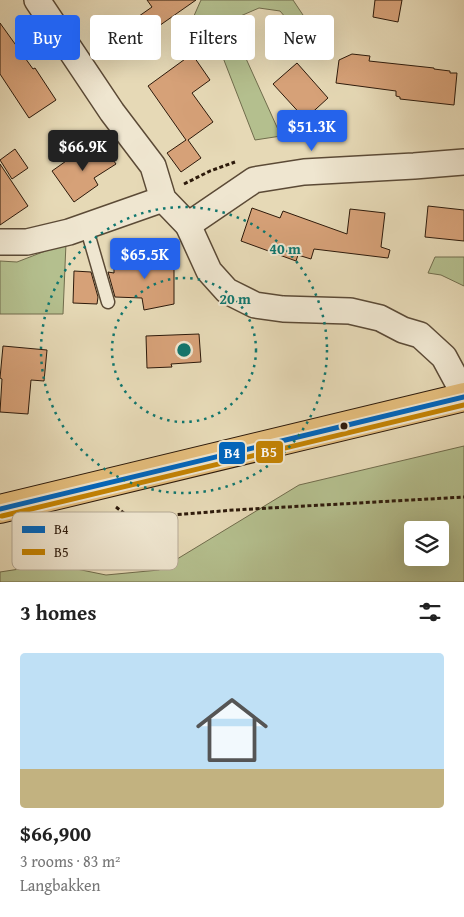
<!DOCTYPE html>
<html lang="en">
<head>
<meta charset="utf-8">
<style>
  body { margin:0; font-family:"Gentium Book Plus",serif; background:#f6f6f6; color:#222; height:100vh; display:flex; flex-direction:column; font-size:19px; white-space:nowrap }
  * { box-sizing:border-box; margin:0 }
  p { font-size:16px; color:#767676 }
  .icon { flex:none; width:28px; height:28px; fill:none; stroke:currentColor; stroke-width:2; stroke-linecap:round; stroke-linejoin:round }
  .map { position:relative; height:582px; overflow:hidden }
  .drawer { display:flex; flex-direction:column; background:#fff; flex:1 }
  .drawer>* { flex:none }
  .hud { position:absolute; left:15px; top:15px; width:435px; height:45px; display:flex; gap:10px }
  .fabs { position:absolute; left:404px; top:521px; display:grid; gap:10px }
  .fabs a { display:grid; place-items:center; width:45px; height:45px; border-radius:5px; background:#fff; box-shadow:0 5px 20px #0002; font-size:25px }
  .price { position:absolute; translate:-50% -42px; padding:0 11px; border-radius:5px; background:#2563eb; color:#fff; font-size:16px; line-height:32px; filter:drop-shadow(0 1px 2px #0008) }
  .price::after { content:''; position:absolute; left:50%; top:30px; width:15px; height:11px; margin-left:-8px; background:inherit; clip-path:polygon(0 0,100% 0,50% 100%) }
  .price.current { background:#222; color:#fff }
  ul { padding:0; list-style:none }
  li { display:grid; align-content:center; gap:10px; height:265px; padding:0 20px }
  li span { display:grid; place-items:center; height:155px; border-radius:5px; color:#555 }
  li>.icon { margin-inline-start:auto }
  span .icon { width:90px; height:90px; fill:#fffc; stroke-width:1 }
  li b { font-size:21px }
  h2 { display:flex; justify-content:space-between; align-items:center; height:60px; padding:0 20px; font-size:21px }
  .pill { padding:0 18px; border-radius:5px; background:#fff; box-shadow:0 5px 20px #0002; font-size:18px; line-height:45px }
  .pill.current { background:#2563eb; color:#fff }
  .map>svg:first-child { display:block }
  .green { fill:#b4bf8e; stroke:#706c4c; fill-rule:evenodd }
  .building { fill:#d6a178; stroke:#2d1a0b }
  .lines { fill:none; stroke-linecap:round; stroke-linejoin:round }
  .service-casing { stroke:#5b4a36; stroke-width:15 }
  .minor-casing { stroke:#5b4a36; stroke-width:28 }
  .primary-casing { stroke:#2d1a0b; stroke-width:30 }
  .path { stroke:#2d1a0b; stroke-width:3; stroke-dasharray:4 2.5; stroke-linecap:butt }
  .service { stroke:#efe6d0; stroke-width:12 }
  .minor { stroke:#efe6d0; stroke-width:25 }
  .primary { stroke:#e3bc7b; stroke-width:28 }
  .bus-1-casing { stroke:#efe6d0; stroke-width:9 }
  .bus-2-casing { stroke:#efe6d0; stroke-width:9 }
  .bus-1 { stroke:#0065bd; stroke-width:5 }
  .bus-2 { stroke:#c48303; stroke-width:5 }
  .ring { fill:none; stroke:#0f766e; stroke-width:2.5; stroke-dasharray:2.5 5 }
  .bus-dot { fill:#2d1a0b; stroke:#efe6d0; stroke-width:2 }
  .key { fill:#efe6d0; stroke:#b5a995; stroke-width:1 }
  .key-label { font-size:14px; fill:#2d1a0b }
  .centre { fill:#0f766e; stroke:#efe6d0; stroke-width:2.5 }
  .ring-label { font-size:15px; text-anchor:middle; font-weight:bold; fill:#0f766e; stroke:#efe6d0; stroke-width:4; stroke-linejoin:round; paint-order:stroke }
  .line-badge { stroke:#efe6d0; stroke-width:2 }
  .badge-label { font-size:14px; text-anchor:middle; font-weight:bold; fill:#fff }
</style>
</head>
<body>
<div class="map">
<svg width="464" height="582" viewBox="0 0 464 582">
  <rect width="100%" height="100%" fill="#e6d9b6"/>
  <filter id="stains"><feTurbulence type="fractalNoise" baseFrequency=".004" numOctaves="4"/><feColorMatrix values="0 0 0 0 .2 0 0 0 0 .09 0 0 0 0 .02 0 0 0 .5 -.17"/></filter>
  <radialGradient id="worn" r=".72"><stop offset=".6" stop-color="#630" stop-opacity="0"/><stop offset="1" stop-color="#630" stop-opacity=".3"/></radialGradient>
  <g class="green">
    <path d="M201,0h92l28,42 -5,11 -36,-42 -21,-3 -30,13 52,115 -26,4 -35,-90 -27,-32z"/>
    <path d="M66,243l-3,71h-63v-53l17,1z"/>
    <path d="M435,257h29v29l-23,-11 -13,-2z"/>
    <path d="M464,446v136h-464v-10l52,-8 54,11 53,-5 140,-85zM412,530h28v28h-28z"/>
  </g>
  <g class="building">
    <path d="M147,0h49l-40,28 4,5 -33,23 -15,-21 40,-28z"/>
    <path d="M375,0h27l-4,22 -25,-5z"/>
    <path d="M0,23l33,46 2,-1 21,32 -27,18 -29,-44z"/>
    <path d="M192,54l18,26 -18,13 21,29 -25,18 13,18 -20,14 -14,-19 19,-13 -38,-54z"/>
    <path d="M352,54l18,2 -1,5 65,7v1l16,2v2h7l-3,32 -54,-6v-2l-4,-1v-5l-60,-8 3,-23z"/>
    <path d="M297,63l31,35 -23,21 -32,-35z"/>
    <path d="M101,143l15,21 -22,14 4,7 -24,17 -22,-31 24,-17 3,4z"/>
    <path d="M15,149l13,19 -16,11 -12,-19z"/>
    <path d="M0,164l28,42 -28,19z"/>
    <path d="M428,206l36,4v31l-39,-4z"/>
    <path d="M252,208l28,10 3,-7 64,23 3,-25 35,4 -4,34 9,3 -2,8 -74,-9 -3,10 -13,-4 -2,6 -55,-20z"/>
    <path d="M135,253h30v12h9v39l-30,6 -2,-12 -27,-1 -7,-25 6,1v-9h20z"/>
    <path d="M74,271l17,1 7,25 -1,7 -24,-1z"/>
    <path d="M199,334l2,28 -30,2 1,3 -25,1 -1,-32z"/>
    <path d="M3,346l44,4 -3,31 -13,-1 -3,34 -28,-2 2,-33 -2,-1z"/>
  </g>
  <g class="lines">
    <g class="service-casing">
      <path id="service" d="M86,226l22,76"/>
    </g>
    <g class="minor-casing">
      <g id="minor">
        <path d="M37,0l75,112 41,54 10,33 25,26 21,46 18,20 28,14 28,4 67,2 30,7 23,12 17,5 24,22 20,37"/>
        <path d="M188,225l66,-45 50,-8 110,-6 50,-4"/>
        <path d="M0,242h27l42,-10 94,-33"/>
      </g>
    </g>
    <g class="primary-casing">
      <path id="primary" d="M0,509l464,-112"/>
    </g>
    <g class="path">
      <path d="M184,184l26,-13 25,-9"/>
      <path d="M116,507l9,7 10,4 99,-8 230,-13"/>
    </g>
    <use href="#service" class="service"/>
    <use href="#minor" class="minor"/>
    <use href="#primary" class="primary"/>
    <g class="bus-1-casing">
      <path id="bus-1" d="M0,509l464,-112"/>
    </g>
    <g class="bus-2-casing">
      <path id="bus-2" d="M2,516l462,-111"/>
    </g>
    <use href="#bus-1" class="bus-1"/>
    <use href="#bus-2" class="bus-2"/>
  </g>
  <g class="ring">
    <circle cx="184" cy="350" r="72"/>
    <circle cx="184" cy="350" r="143"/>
  </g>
  <circle class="bus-dot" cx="344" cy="426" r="4.5"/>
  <rect x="12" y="512" width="166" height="58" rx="8" class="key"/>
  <rect x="22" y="526" width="23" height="7" fill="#0065bd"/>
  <rect x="22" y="549" width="23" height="6" fill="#c48303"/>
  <g class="key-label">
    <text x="54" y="534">B4</text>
    <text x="54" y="557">B5</text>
  </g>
  <circle cx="184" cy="350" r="8" class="centre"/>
  <g class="ring-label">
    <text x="285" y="254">40 m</text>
    <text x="235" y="304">20 m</text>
  </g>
  <g class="line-badge">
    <rect x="255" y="440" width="29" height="24" rx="5" fill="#c48303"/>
    <rect x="218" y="441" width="28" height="24" rx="5" fill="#0065bd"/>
  </g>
  <g class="badge-label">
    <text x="269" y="457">B5</text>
    <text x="232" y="458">B4</text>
  </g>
  <rect width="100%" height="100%" filter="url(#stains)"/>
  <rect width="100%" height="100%" fill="url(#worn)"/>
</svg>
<div class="fabs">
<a><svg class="icon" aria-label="layers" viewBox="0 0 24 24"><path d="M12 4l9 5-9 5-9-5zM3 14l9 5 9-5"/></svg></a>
</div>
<b class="price" style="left:312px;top:152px">$51.3K</b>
<b class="price current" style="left:83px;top:172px">$66.9K</b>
<b class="price" style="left:145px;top:280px">$65.5K</b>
<div class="hud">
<a class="pill current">Buy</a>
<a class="pill">Rent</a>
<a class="pill">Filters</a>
<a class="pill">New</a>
</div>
</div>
<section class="drawer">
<h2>3 homes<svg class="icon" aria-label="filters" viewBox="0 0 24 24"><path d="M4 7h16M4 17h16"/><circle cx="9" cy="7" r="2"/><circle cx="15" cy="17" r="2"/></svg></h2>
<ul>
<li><span style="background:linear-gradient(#bfe0f5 75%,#c2b280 0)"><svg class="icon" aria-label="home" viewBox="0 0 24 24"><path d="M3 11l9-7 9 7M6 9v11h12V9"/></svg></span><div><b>$66,900</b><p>3 rooms · 83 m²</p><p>Langbakken</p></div></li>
</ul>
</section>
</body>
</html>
